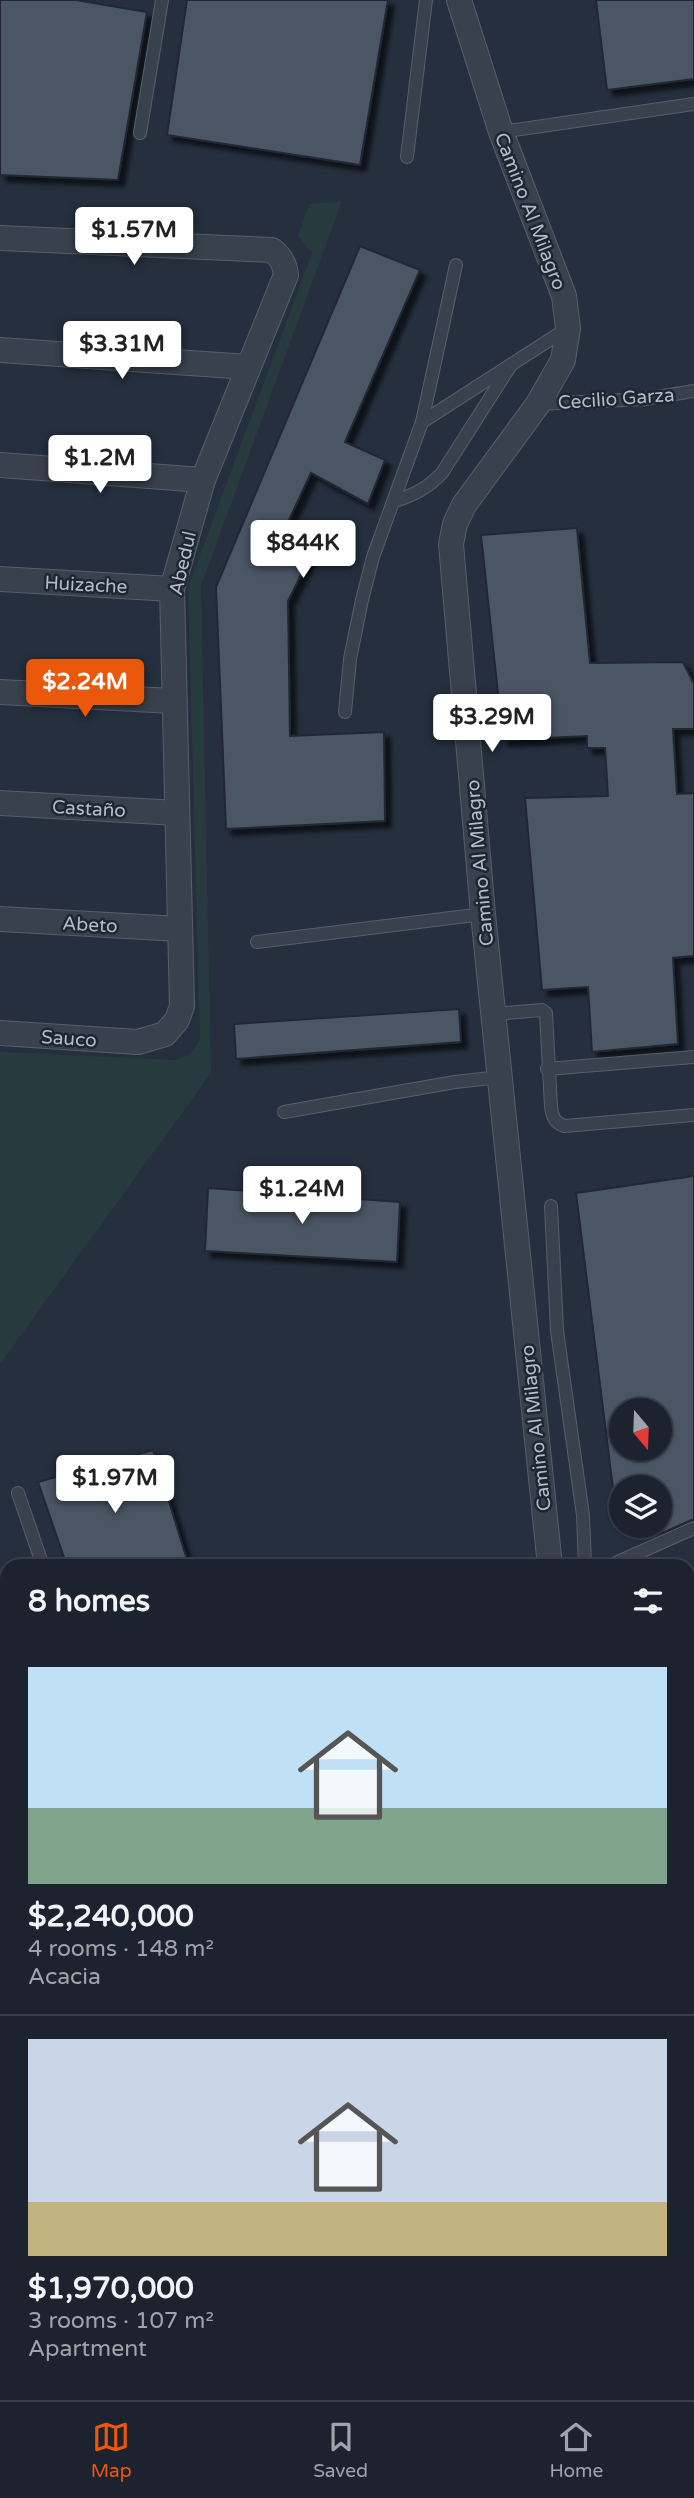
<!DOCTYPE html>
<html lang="en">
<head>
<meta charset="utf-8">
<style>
  body { margin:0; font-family:"Varela Round",sans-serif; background:#292f3a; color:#f1f3f6; height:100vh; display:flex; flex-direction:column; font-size:26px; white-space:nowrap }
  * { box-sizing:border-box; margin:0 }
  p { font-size:23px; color:#a0a4aa }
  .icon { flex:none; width:38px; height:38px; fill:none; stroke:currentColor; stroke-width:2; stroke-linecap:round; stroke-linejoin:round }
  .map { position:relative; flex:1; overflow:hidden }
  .drawer { position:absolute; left:0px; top:1559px; width:695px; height:842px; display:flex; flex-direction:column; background:#1c232e; border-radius:21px 21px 0 0; box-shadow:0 2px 5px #0004,0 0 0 2px #3a404a }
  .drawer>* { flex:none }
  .needle { width:46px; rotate:161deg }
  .fabs { position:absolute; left:609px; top:1398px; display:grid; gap:14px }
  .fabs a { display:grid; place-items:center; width:63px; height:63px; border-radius:50%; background:#1c232e; box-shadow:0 2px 5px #0004,0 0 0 2px #3a404a; font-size:35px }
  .price { position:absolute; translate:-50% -60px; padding:0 16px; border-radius:7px; background:#fff; color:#222; font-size:23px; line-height:46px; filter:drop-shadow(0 2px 4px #0008) }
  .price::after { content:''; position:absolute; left:50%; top:42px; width:21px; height:16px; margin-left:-10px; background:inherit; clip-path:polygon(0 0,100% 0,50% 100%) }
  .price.on { background:#ea580c; color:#fff }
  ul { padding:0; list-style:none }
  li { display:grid; align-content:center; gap:14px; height:371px; padding:0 28px }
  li+li { border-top:2px solid #3a404a }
  li span { display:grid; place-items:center; height:217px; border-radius:0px; color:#555 }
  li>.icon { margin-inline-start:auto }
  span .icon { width:126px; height:126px; fill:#fffc; stroke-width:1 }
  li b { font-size:30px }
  h2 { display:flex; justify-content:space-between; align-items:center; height:84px; padding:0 28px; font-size:30px }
  .dock { display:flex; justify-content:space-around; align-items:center; height:98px; border-top:2px solid #3a404a; background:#1c232e; font-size:19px; color:#a0a4aa }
  .dock a { display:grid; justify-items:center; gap:4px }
  .dock .on { color:#ea580c }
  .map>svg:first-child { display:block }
  .green { fill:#273b3e }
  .building { fill:#4b5665; stroke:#202834; stroke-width:2; fill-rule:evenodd; filter:url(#shadow) }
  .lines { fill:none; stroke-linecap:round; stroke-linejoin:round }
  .service-casing { stroke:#575f6b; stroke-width:14 }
  .minor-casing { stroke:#575f6b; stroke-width:26 }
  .secondary-casing { stroke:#575f6b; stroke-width:35 }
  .service { stroke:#39414d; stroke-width:12 }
  .minor { stroke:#39414d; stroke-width:24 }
  .secondary { stroke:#475060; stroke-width:33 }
  .labels { text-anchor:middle; stroke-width:5; stroke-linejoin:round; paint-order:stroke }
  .street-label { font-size:19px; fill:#b4bcc8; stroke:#1e2632 }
</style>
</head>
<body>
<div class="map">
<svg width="694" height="2400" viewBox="0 0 694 2400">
  <defs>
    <filter id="shadow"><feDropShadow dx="6" dy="6" stdDeviation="2" flood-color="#0009"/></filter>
  </defs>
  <rect width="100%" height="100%" fill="#252f3d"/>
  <path class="green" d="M342,201l-141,385 10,487 -211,291v-312l175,8 15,-6 10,-14 -12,-453 124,-334 -14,-17 11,-32z"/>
  <g class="building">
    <path d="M0,0h76l71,12 -29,168 -118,-5z"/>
    <path d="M187,0h201l-28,165 -193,-30z"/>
    <path d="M596,0h98v79l-87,11z"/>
    <path d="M360,246l60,24 -75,172 40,18 -17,44 -57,-31 -23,49 30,19 -30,60 2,135 94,-4 1,89 -159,8 -10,-242z"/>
    <path d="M577,528l13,135 93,-1 11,22v45h-21l4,65 17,-1v163l-21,2 5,86 -86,8 -4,-65 -46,3 -17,-192 83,-2 -3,-48h-18v-12l-84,4 -22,-205z"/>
    <path d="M459,1009l2,33 -225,17 -2,-35z"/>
    <path d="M694,1176v343l-34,15v-46h-47l-37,-295zM621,1410h39v39h-39z"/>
    <path d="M208,1188l192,14 -3,60 -192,-11z"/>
    <path d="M153,1450l36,116h-122l-29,-84z"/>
  </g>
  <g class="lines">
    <g class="service-casing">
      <g id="service">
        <path d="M501,132l193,-28"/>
        <path d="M140,133l22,-133"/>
        <path d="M407,157l19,-157"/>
        <path d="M538,404l107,-5 49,-8"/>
        <path d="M422,422l34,-157"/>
        <path d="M393,502c20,-7 34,-13 49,-29l67,-105"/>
        <path d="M345,712l5,-53 12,-59 11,-43 49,-135 146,-94"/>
        <path d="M257,942l226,-28"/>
        <path d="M493,1014l49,-4 4,3 5,93c1,10 3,16 13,20l130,-11"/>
        <path d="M547,1069l147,-12"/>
        <path d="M284,1112l171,-30 45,-5"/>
        <path d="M551,1206l6,125 26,184 2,51"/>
        <path d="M18,1493l25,73"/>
        <path d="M609,1566l85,-38"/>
        <path d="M688,1633l6,-1"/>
        <path d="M0,1635l7,21"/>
        <path d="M0,1936l7,-3"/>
        <path d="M0,2310l7,18"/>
        <path d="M688,2351l6,-3"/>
        <path d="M33,2394l2,6"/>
        <path d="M77,2394l3,6"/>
        <path d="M544,2394l2,6"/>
      </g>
    </g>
    <g class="minor-casing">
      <g id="minor">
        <path d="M459,0l42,132 63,164 4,32 -5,32 -25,44 -74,101 -9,19 -4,20 32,370 67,652"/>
        <path d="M0,238l272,12c9,7 13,14 14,25l-83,205 -31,109 10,417 -5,14 -12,14 -27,8 -138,-9"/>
        <path d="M0,350l248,17"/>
        <path d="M0,465l203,15"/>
        <path d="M0,579l172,10"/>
        <path d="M0,692l173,9"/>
        <path d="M0,803l177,10"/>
        <path d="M0,919l180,10"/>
        <path d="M0,1863l7,-4"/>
      </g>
    </g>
    <g class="secondary-casing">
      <g id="secondary">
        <path d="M688,2293l6,-3"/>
        <path d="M477,2400l11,-6"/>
      </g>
    </g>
    <use href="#service" class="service"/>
    <use href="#minor" class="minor"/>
    <use href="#secondary" class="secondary"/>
  </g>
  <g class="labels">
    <g class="street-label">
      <text transform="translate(531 211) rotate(69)" y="7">Camino Al Milagro</text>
      <text transform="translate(616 398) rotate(-4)" y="7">Cecilio Garza</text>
      <text transform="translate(182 563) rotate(-77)" y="7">Abedul</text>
      <text transform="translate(86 584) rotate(3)" y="7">Huizache</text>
      <text transform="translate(89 808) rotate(3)" y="7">Castaño</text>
      <text transform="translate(479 863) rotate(-95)" y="7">Camino Al Milagro</text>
      <text transform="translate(90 924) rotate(3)" y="7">Abeto</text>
      <text transform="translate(69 1038) rotate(4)" y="7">Sauco</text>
      <text transform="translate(535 1428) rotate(-96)" y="7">Camino Al Milagro</text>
    </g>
  </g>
</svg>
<div class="fabs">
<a><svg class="needle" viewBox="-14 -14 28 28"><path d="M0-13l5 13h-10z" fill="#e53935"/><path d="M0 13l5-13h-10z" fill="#a0a4aa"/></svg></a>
<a><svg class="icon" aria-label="layers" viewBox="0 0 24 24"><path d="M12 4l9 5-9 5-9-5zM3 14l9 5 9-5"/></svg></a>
</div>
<b class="price" style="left:134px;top:267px">$1.57M</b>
<b class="price" style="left:122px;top:381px">$3.31M</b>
<b class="price" style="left:100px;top:495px">$1.2M</b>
<b class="price" style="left:303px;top:580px">$844K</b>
<b class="price on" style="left:85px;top:719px">$2.24M</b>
<b class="price" style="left:492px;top:754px">$3.29M</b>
<b class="price" style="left:302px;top:1226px">$1.24M</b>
<b class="price" style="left:115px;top:1515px">$1.97M</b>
<section class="drawer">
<h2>8 homes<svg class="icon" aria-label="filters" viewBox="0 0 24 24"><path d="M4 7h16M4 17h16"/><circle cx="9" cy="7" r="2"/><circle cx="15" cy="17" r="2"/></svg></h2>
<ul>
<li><span style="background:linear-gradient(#bfe0f5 65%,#7fa58c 0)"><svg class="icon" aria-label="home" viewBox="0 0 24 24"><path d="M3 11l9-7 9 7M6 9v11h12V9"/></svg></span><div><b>$2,240,000</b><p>4 rooms · 148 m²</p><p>Acacia</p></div></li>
<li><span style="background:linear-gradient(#c9d6e8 75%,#c2b280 0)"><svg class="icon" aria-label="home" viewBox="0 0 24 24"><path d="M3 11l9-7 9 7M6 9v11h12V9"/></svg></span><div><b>$1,970,000</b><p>3 rooms · 107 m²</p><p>Apartment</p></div></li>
</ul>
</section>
</div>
<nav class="dock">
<a class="on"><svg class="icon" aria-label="map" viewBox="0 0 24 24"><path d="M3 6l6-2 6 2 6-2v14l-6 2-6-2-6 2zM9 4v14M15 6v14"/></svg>Map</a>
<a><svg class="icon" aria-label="saved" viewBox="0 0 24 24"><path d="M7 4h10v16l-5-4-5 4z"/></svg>Saved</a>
<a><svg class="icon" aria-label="home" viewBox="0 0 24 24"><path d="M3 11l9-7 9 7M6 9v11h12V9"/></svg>Home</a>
</nav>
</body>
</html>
